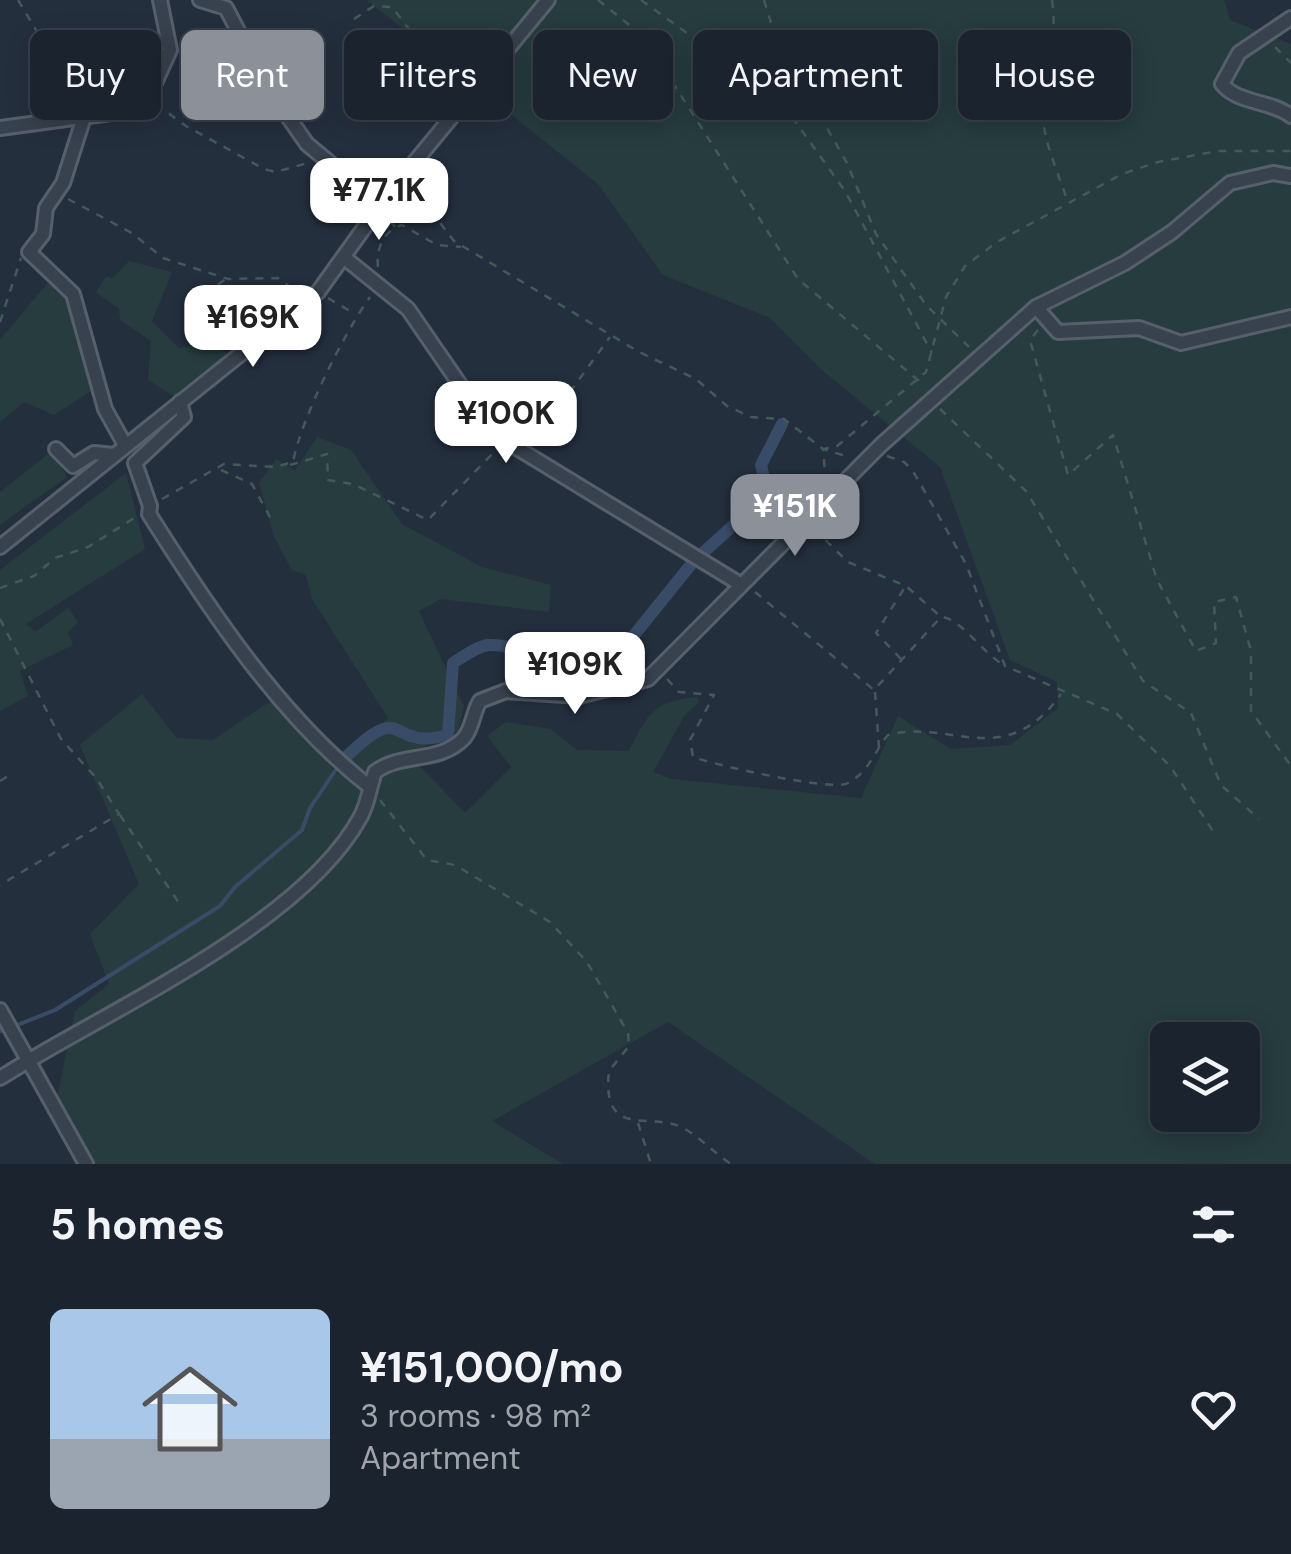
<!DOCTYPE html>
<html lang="en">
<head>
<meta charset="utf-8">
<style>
  body { margin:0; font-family:"DM Sans",sans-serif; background:#242b36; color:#f1f3f6; height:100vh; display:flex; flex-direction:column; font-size:38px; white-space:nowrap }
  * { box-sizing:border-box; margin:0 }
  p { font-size:32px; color:#a0a4aa }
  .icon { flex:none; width:55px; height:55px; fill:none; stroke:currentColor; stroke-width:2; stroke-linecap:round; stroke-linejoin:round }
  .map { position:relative; height:1164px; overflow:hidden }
  .side { display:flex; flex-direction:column; background:#1b232e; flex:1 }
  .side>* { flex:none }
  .guide { position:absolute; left:30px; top:30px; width:1232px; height:90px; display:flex; gap:20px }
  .tools { position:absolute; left:1150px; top:1022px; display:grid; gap:20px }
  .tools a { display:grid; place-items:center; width:110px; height:110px; border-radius:15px; background:#1b232e; box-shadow:0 5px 25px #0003,0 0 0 2px #39404a; font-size:50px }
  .price { position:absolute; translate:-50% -85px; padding:0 22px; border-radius:20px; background:#fff; color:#222; font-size:32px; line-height:65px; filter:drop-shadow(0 2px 5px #0008) }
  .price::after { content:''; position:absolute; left:50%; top:60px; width:30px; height:22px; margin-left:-15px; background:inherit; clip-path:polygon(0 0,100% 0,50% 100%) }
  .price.active { background:#8c9099; color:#fff }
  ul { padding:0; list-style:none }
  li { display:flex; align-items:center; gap:30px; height:250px; padding:0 50px }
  li span { display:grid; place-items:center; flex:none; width:280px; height:200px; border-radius:15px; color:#555 }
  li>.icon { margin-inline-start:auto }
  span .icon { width:120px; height:120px; fill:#fffc; stroke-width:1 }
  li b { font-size:42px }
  h2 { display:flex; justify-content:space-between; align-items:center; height:120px; padding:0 50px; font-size:42px }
  .pill { padding:0 35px; border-radius:15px; background:#1b232e; box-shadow:0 5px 25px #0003,0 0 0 2px #39404a; font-size:35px; line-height:90px }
  .pill.active { background:#8c9099; color:#fff }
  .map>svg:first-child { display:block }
  .green { fill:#263c3f; fill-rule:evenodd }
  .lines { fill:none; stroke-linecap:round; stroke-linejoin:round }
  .stream { stroke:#394c67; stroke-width:4 }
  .canal { stroke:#394c67; stroke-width:12 }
  .minor-casing { stroke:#565f6c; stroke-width:18 }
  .path { stroke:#44595c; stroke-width:2.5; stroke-dasharray:8 8; stroke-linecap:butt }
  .minor { stroke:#38414e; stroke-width:12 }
</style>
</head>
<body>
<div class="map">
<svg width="1291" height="1164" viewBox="0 0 1291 1164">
  <rect width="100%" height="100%" fill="#242f3e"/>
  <g class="green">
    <path d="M367,0h857l6,20 61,24v1120h-416l-207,-142 -176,99 71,43h-470l-37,-62 19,-91 34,-27 -19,-50 49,-50 -59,-139 62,-51 35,44 36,2 62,-42 62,76 51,-56 -76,-119 -6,-24 -14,-5 -18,-33 -15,-54 17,-24 19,11 22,-33 34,13 51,74 80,43 69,18 -2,27 -108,-13 -22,12 45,95 -6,25 -50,23 57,59 46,-46 -24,-31 19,-14 45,7 26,21 52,1c19,-37 24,-50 68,-54l2,5 -14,13 -32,57 18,7 190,19 37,-82 53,33 59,-4 48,-37 -1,-26 -47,-22 -70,-193 -117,-96 -53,-53 -107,-43 -65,-91zM1168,1040h74v75h-74z"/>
    <path d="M129,261l43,11 -20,49 27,27 24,-5 40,16 -30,31 4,-15 -12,-4 -31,25 -26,-16 3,-39 -31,-21 -1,-11 -23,-17 10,-16 7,2z"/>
    <path d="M49,281c31,25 35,70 45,108l-40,26 -30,-13 -24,20v-82z"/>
    <path d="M52,451l15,26 -67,48v-33z"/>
    <path d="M126,473l19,76 -119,75 9,8 33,-24 10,14 -10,10 5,13 -53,26 8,25 -28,15v-141z"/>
  </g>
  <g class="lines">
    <g class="stream">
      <path d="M15,1026l40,-16 165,-104 15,-19 67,-57 8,-22 27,-40"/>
      <path d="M0,1031l4,-1"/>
    </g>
    <path class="canal" d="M342,761c67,-67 43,-8 106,-26l5,-72c10,-6 24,-17 36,-18 37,-2 90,38 125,15l79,-98 68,-62 4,-18 -4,-17 21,-41"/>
    <g class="minor-casing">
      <g id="minor">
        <path d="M200,0l26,8 42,80 39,56 74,61"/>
        <path d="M1291,18l-52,35 -17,31c16,20 48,16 69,32"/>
        <path d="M84,117l-21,66 -17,25 -3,26 -14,18 44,42 32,115 20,36"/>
        <path d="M0,128l118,-16 31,-16 21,-46 -10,-50"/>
        <path d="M346,259l62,50 86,125 246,150"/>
        <path d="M1036,307l22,25 81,-4 42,15 110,-26"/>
        <path d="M180,402l4,15 -49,46 15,43 -1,8c60,95 132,204 221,273"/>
        <path d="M56,449l17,17 21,-13 20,2"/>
        <path d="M0,547l318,-255 72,-100 158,-192"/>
        <path d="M0,1010l86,154"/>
        <path d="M0,1078c104,-66 303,-153 361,-262 7,-13 9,-30 14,-44 26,-20 65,-8 89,-34 9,-11 9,-26 16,-37l26,-10 73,5 69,-17 233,-234 155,-138 89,-44 47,-31 58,-49 43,-10 18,3"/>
      </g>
    </g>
    <g class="path">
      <path d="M18,0l30,50 44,54"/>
      <path d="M598,0l45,36 155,243 127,107"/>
      <path d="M641,0l139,100 65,91 87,162"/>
      <path d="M764,0l12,39 71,124 29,71 50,71 43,42"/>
      <path d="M1052,0c7,42 -11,77 -9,118 2,28 17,59 25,85"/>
      <path d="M354,19l20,-13 18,1 26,34 51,36"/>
      <path d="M1275,47l16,16"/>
      <path d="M358,74l51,-43"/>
      <path d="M156,104l30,22 78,43 11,3 33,-9"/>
      <path d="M411,185l43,56 185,111 57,27 31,27 24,11 33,2 39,30 26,8"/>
      <path d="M68,199l64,34 31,25 65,21 50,-1 20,15"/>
      <path d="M395,227l-7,-9 15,-20"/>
      <path d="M378,267c-2,-18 5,-36 24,-42l35,20 24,2"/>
      <path d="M328,298l27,16"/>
      <path d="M0,322l21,-64"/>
      <path d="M1038,330l-8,10 38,135 45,-40 44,145 39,71 20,-8 -2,-41 22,-5 15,54v60l40,55"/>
      <path d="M193,340l12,-47 21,-14"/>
      <path d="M940,409l86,82 117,190 48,32 30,72 38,34"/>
      <path d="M532,444l78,-107"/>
      <path d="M887,456l17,6 9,9 53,93 39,102 112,48 53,52 43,65"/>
      <path d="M290,465l37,-11 1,26 25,4 75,36 69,-71"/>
      <path d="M221,470l31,14 20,37"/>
      <path d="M826,483l-3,-34 13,-2 90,-75 20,-75 19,-31 32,-24 125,-68 36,-12 60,-11h73"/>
      <path d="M162,499l62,-35 51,3 18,-5c8,-43 51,-129 77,-165"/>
      <path d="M814,529l34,33 58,24 34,30"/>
      <path d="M0,588l34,-12 21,-18 33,-11 51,-32"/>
      <path d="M755,592l119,98 67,-73c20,1 42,37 63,48"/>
      <path d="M0,619l61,120 36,40 22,35 -119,71"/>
      <path d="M901,659l-25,-26 29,-46"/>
      <path d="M667,679l12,13 35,3 -24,45 3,17c22,8 140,35 155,26 21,-11 26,-31 40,-48 61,-17 117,38 173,-41"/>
      <path d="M875,692l4,56"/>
      <path d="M0,781l10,-6"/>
      <path d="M380,800l47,60 28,5 95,57 37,40 41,71 1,13 -20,25c-8,69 42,41 72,56 18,9 33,26 50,37"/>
      <path d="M120,815l61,91"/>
      <path d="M638,1123l13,41"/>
    </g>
    <use href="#minor" class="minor"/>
  </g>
</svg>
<div class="tools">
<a><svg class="icon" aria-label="layers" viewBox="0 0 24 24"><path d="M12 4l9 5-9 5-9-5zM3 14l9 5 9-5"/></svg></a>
</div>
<b class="price" style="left:379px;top:243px">¥77.1K</b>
<b class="price" style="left:253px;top:370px">¥169K</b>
<b class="price" style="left:506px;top:466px">¥100K</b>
<b class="price active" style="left:795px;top:559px">¥151K</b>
<b class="price" style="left:575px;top:717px">¥109K</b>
<div class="guide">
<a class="pill">Buy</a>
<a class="pill active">Rent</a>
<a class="pill">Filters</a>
<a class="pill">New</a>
<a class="pill">Apartment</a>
<a class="pill">House</a>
</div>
</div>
<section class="side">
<h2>5 homes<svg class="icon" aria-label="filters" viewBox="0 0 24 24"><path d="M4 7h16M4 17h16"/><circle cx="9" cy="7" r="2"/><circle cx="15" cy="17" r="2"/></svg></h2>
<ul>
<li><span style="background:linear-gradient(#a9c7e8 65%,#9aa5b1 0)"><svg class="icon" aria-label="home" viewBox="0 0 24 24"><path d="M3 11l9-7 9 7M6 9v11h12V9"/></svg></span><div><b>¥151,000/mo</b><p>3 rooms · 98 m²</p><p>Apartment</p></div><svg class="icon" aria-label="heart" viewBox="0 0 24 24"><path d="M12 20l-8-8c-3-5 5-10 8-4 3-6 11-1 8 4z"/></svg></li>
</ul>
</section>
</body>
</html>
